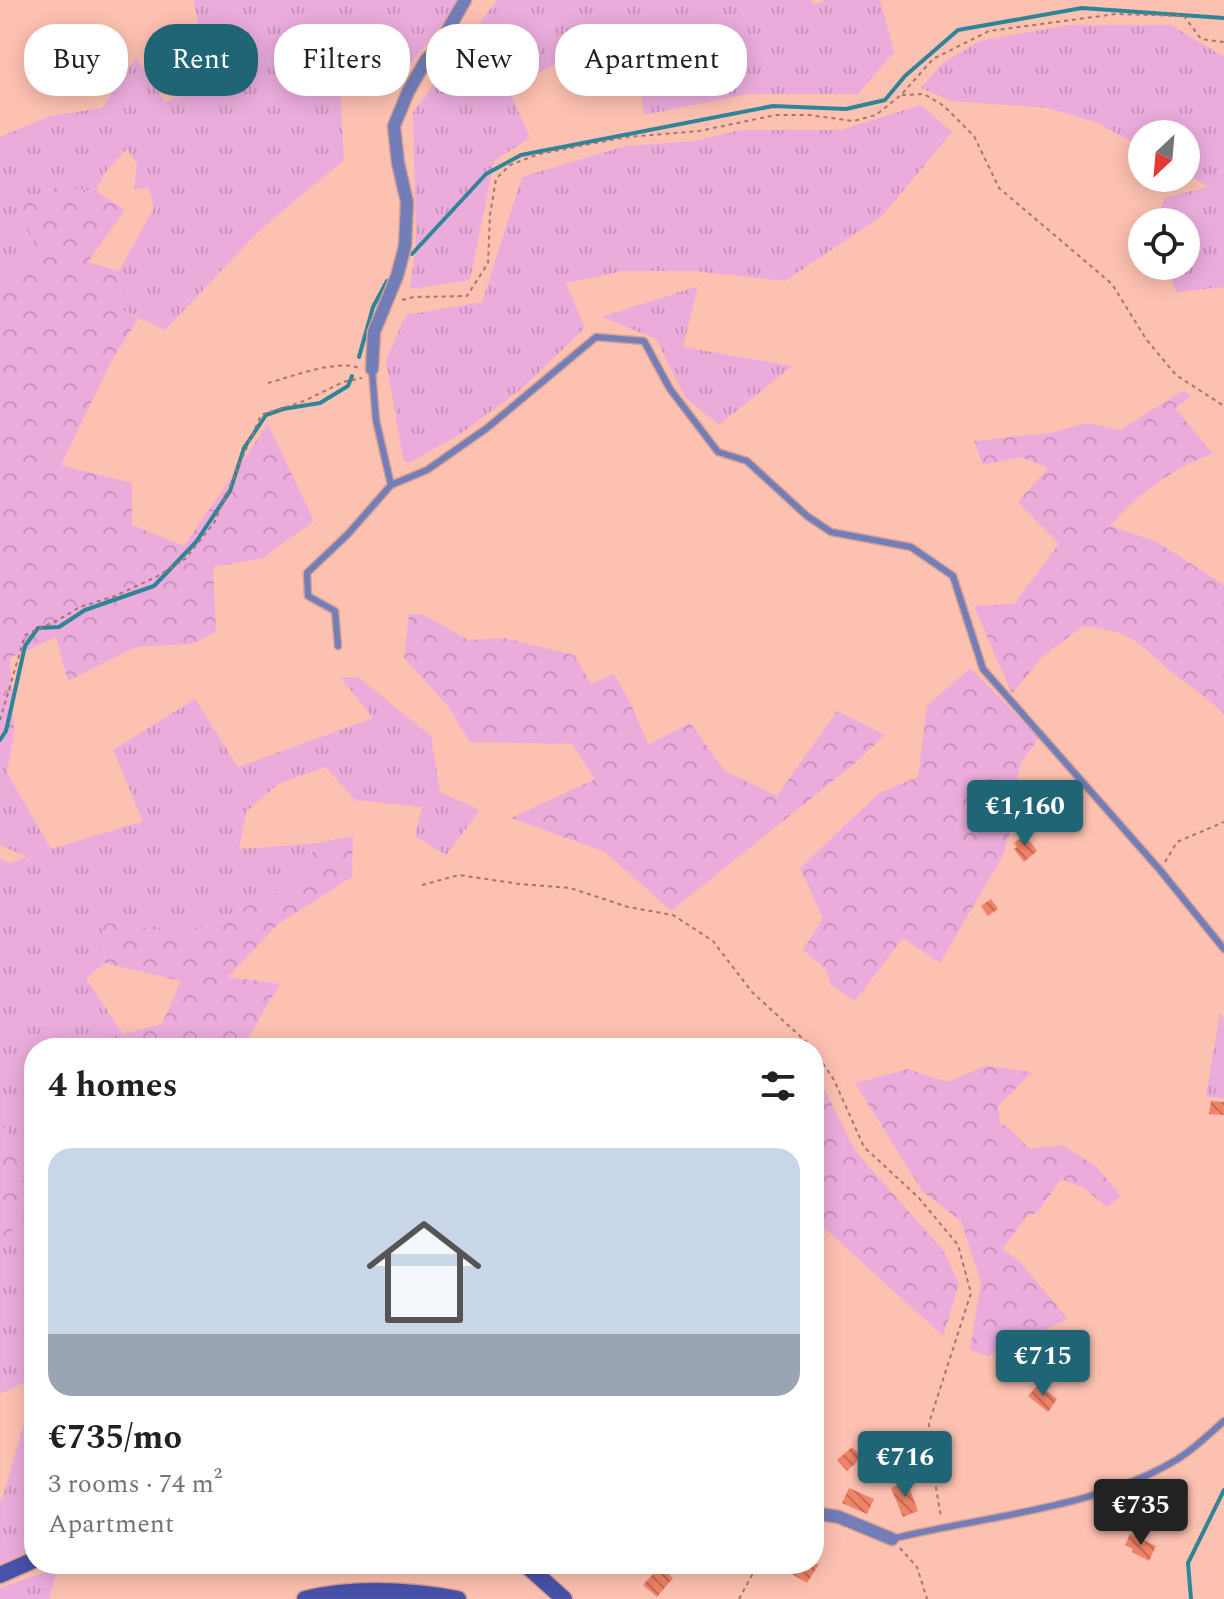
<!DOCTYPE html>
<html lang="en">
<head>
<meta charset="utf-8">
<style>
  body { margin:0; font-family:Spectral,serif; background:#f2f2f2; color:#202124; height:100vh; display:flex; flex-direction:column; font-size:30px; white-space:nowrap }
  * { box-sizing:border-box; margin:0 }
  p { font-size:26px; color:#757577 }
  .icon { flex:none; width:44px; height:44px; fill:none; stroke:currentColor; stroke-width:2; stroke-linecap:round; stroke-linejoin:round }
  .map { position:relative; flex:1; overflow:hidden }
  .side { position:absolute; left:24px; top:1038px; width:800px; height:536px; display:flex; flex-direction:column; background:#fff; border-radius:32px; box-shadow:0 4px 20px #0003 }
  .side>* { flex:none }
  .hud { position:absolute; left:24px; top:24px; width:800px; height:72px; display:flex; gap:16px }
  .needle { width:52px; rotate:206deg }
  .controls { position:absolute; left:1128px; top:120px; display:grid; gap:16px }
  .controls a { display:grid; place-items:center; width:72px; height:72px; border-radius:50%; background:#fff; box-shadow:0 4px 20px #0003; font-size:40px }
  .price { position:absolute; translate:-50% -68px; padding:0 18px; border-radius:8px; background:#1f6575; color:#fff; font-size:26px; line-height:52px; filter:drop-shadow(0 2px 4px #0008) }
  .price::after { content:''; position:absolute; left:50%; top:48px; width:24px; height:18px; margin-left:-12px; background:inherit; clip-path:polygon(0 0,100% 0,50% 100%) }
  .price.active { background:#222; color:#fff }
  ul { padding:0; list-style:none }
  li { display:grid; align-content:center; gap:16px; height:424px; padding:0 24px }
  li span { display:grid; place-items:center; height:248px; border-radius:24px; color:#555 }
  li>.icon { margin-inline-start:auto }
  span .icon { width:144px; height:144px; fill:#fffc; stroke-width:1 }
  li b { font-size:34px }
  h2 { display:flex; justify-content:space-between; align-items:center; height:96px; padding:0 24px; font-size:34px }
  .chip { padding:0 28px; border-radius:32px; background:#fff; box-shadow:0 4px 20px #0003; font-size:28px; line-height:72px }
  .chip.active { background:#1f6575; color:#fff }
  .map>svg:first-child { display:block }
  .grass { fill:url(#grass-tufts) }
  .forest { fill:url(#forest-crowns) }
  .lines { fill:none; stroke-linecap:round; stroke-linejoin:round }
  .stream { stroke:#2f8598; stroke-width:4 }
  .building { fill:url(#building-back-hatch) }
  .lane-casing { stroke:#d4a092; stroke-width:9 }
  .street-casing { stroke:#d4a092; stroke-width:15 }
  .secondary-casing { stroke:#d4a092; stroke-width:19 }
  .path { stroke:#a2776c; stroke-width:2; stroke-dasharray:4 4; stroke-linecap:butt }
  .lane { stroke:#737eb9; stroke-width:6 }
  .street { stroke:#737eb9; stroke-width:12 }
  .secondary { stroke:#4952a9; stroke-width:16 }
</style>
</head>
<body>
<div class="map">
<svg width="1224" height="1599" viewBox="0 0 1224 1599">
  <defs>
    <pattern id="grass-tufts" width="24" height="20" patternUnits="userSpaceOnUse" patternTransform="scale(2)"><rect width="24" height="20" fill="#ebacdc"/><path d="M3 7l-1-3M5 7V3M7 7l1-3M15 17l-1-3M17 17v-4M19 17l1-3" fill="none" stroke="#ca93bc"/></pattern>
    <pattern id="forest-crowns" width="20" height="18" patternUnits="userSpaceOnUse" patternTransform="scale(2)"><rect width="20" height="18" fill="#ebacdc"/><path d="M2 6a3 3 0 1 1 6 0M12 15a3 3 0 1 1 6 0" fill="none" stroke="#ca93bc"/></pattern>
    <pattern id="building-back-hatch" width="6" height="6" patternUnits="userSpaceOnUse" patternTransform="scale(2)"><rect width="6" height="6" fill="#f28367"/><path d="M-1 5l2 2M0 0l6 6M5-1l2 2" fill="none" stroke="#c56a54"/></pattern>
  </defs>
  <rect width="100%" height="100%" fill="#fdc1b1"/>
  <g class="grass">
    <path d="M194,0h268l-64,79 -58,10 4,71 -83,69 -96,101 -43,-20 -3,-39 35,-63 -5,-20 -15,1 3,-25 -10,-15 -23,25 -8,17 -40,-4 -11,78 -45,7v-135l50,-21 52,-8 34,-50 29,44 43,-17z"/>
    <path d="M497,0h314l3,5 12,-5h54l14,52 -36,42h-110l-104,21 -6,-43 -36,-42 -22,22 -72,36 22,50 -36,23 -24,119 -60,9 6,-46 -3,-131z"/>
    <path d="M1068,25h103l53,32v230l-48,5 -9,-26h19v-44h-27l5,-24 44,-11 -22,-14v-39h-44v14l-44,-25 -50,-15 -97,-7 -30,-13 20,-24 39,-23z"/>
    <path d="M921,105l31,27 -69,83 -98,66 -91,-10h-71l-57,12 19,45 -65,62 -61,45 -50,28 -6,-4 -17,-99 20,-45 76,-13 40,-125 103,-31 69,-5 47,-11h100z"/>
    <path d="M698,286l-15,61 109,19 -73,59 -34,-28 -29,-58 -54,-22z"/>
    <path d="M358,677l73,59 9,56 40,18 -34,45 -31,-19 7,-29 -67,-7 -29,-33 -48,17 -32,28 -7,37 80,-6 -31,44 -100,47 -87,-12 4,41 -19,15 37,56 -31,8 -2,6h-56v103l-4,13 -30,-44v-261l9,4 18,-6 -27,-12v-95l14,-17 -7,40 44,76 92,-28 -30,-71 82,-51 43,68 135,-49 -32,-40z"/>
    <path d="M1220,1012l4,8v78l-18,-2z"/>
    <path d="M34,1218v160l-34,16v-156z"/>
    <path d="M28,1410l6,1v138l-34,15v-65h2z"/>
    <path d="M58,1568l-9,31h-49v-11z"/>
  </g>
  <g class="forest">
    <path d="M56,187l40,4 29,19 -37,52 31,9 3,39 16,9 -26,41 -51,105 71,18v42l52,21 84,-122 46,97 -51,37 -50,9 3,65 -25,12 -55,3 -68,34 -12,-44 -46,21 4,75 -14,17v-478l44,-7 -25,-58z"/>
    <path d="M1184,390l7,7 -16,11 38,46c-35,10 -80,43 -102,72l46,16 67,43v129c-17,-17 -31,-25 -49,-39 -39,-33 -38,-42 -92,-49l-41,31 -30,37 -38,-88 40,-2 45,-60 -41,-42 30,-34 -27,-11 -38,8 -9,-24 76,-8 37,-10 33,7z"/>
    <path d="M409,614l15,1 44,25 36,-2 70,17 17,29 23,-10 17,30 17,41 42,-22 35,48 52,25 60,-85 48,24 -31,29 -183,147 -66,-59 -94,-34 84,-39 -23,-35 -102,-2 -23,-37 -43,-47z"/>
    <path d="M970,668l69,69 -19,28 -6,27 7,20 -10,17 -9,28 -62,106 -37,-25 -48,63 -24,-16 -5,-16 -23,-19 20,-32 -23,-50 79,-75 39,-16 9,-71z"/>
    <path d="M353,836l-1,41 -74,47 -50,53 52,7 -38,64h-152l2,-6 70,-18 19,-43 -76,-18 -4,-41 87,12 100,-47 31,-44z"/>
    <path d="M985,1066l47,6 -34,34 2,17 10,6 20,20 32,-4 34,21 25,30 -14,11 -23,-19 -23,-9 -24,34 -9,2 -26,34 18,13 48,57 -80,37 -18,-6 11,-68 -20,-61 -38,-29 -68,-109 53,-14 39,13z"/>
    <path d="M817,1075l39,77 87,98 16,34 -16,52 -123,-112 -6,1v-136z"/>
    <path d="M0,1120l30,43 4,-12v67l-34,20z"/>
  </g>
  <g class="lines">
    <g class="stream">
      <path d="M412,254l74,-80 35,-19 252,-49 73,3 39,-9 20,-24 53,-46 124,-22 142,10"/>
      <path d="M359,357l14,-50 14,-26"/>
      <path d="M0,740l6,-9 19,-85 13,-18 21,-1 26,-17 69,-24 42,-44 34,-51 14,-43 22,-33 17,-6 37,-6 28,-17 4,-10"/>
      <path d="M1191,1599l-3,-36 36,-73"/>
    </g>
  </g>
  <g class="building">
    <path d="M1025,835l12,16 -13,11 -10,-13 3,-2 -3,-4z"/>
    <path d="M991,899l7,10 -10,7 -7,-10z"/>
    <path d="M1211,1101l13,1v13l-15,-1z"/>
    <path d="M1038,1384l19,15 -9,13 -20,-16z"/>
    <path d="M852,1447l10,10 -15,14 -10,-11z"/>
    <path d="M907,1482l11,29 -15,6 -12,-29z"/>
    <path d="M849,1488l25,11 -7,15 -25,-11z"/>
    <path d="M1130,1534l26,12 -7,15 -17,-9 1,-3 -8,-4z"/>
    <path d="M775,1564h44l-12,19z"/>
    <path d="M660,1566l13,12 -16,19 -14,-12z"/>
  </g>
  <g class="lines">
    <g class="lane-casing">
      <g id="lane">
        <path d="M372,370l4,50 15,65"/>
        <path d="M338,646l-3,-35 -27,-15 -1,-23 41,-39 43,-49 36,-15 60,-42 109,-91 48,4 26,48 48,63 29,9 60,55 24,16 80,15 42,29 30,93 177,201 64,79"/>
        <path d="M892,1539c91,-23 203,-30 284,-79 17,-10 33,-26 48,-39"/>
      </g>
    </g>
    <g class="street-casing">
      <g id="street">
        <path d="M372,369l2,-37 23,-56 8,-30 2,-44 -9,-39 -4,-37 14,-34 18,-32 12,-13 27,-47"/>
        <path d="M814,1513l25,4 53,22"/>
      </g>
    </g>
    <g class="secondary-casing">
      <g id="secondary">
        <path d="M525,1564l39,35"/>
        <path d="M0,1575l34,-15"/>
        <path d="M305,1599c49,-12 103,-9 153,0"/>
      </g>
    </g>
    <g class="path">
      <path d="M902,95l22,-1 20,12 30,30 25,52 113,96 34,55 30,36 48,31"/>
      <path d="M402,300l12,-3 53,-1 21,-33 2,-48 6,-36 14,-14 29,-11 88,-17 72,-6 77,-16h33l44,6 23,-6 25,-20 32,-36 56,-28 127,-17 68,2 17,23 23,3"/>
      <path d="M268,383c23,-6 69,-24 91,-15"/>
      <path d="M0,720l25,-85 33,-15 22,-13 35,-11 41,-19 29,-18 29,-36 47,-108 43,-14 39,-19 19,-4"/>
      <path d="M1165,862l12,-20 47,-20"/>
      <path d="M422,885l37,-10 61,9 50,4 58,19 45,8 40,26 39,51 61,56"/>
      <path d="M814,1050l20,30 30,67 54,50 40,48 13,48 -42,130 2,36 10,58"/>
      <path d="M900,1548l17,19 10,32"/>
      <path d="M739,1599l19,-35"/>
    </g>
    <use href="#lane" class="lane"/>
    <use href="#street" class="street"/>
    <use href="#secondary" class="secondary"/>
  </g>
</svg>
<div class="controls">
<a><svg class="needle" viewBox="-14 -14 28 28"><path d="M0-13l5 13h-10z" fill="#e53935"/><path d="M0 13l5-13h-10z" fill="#757577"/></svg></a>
<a><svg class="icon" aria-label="locate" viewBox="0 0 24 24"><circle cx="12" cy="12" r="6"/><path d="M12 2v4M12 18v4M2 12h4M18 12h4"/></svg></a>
</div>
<b class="price" style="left:1025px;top:848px">€1,160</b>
<b class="price" style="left:1043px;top:1398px">€715</b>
<b class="price" style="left:905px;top:1499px">€716</b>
<b class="price active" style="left:1141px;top:1547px">€735</b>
<div class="hud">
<a class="chip">Buy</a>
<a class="chip active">Rent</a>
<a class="chip">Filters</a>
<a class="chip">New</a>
<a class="chip">Apartment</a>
</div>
<section class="side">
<h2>4 homes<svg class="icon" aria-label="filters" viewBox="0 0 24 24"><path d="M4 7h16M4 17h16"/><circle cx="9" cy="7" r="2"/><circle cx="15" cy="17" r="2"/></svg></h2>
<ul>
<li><span style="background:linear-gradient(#c9d6e8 75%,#9aa5b1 0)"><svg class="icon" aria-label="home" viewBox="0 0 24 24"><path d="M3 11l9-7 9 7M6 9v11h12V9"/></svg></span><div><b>€735/mo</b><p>3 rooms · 74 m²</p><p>Apartment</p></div></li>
</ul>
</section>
</div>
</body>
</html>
